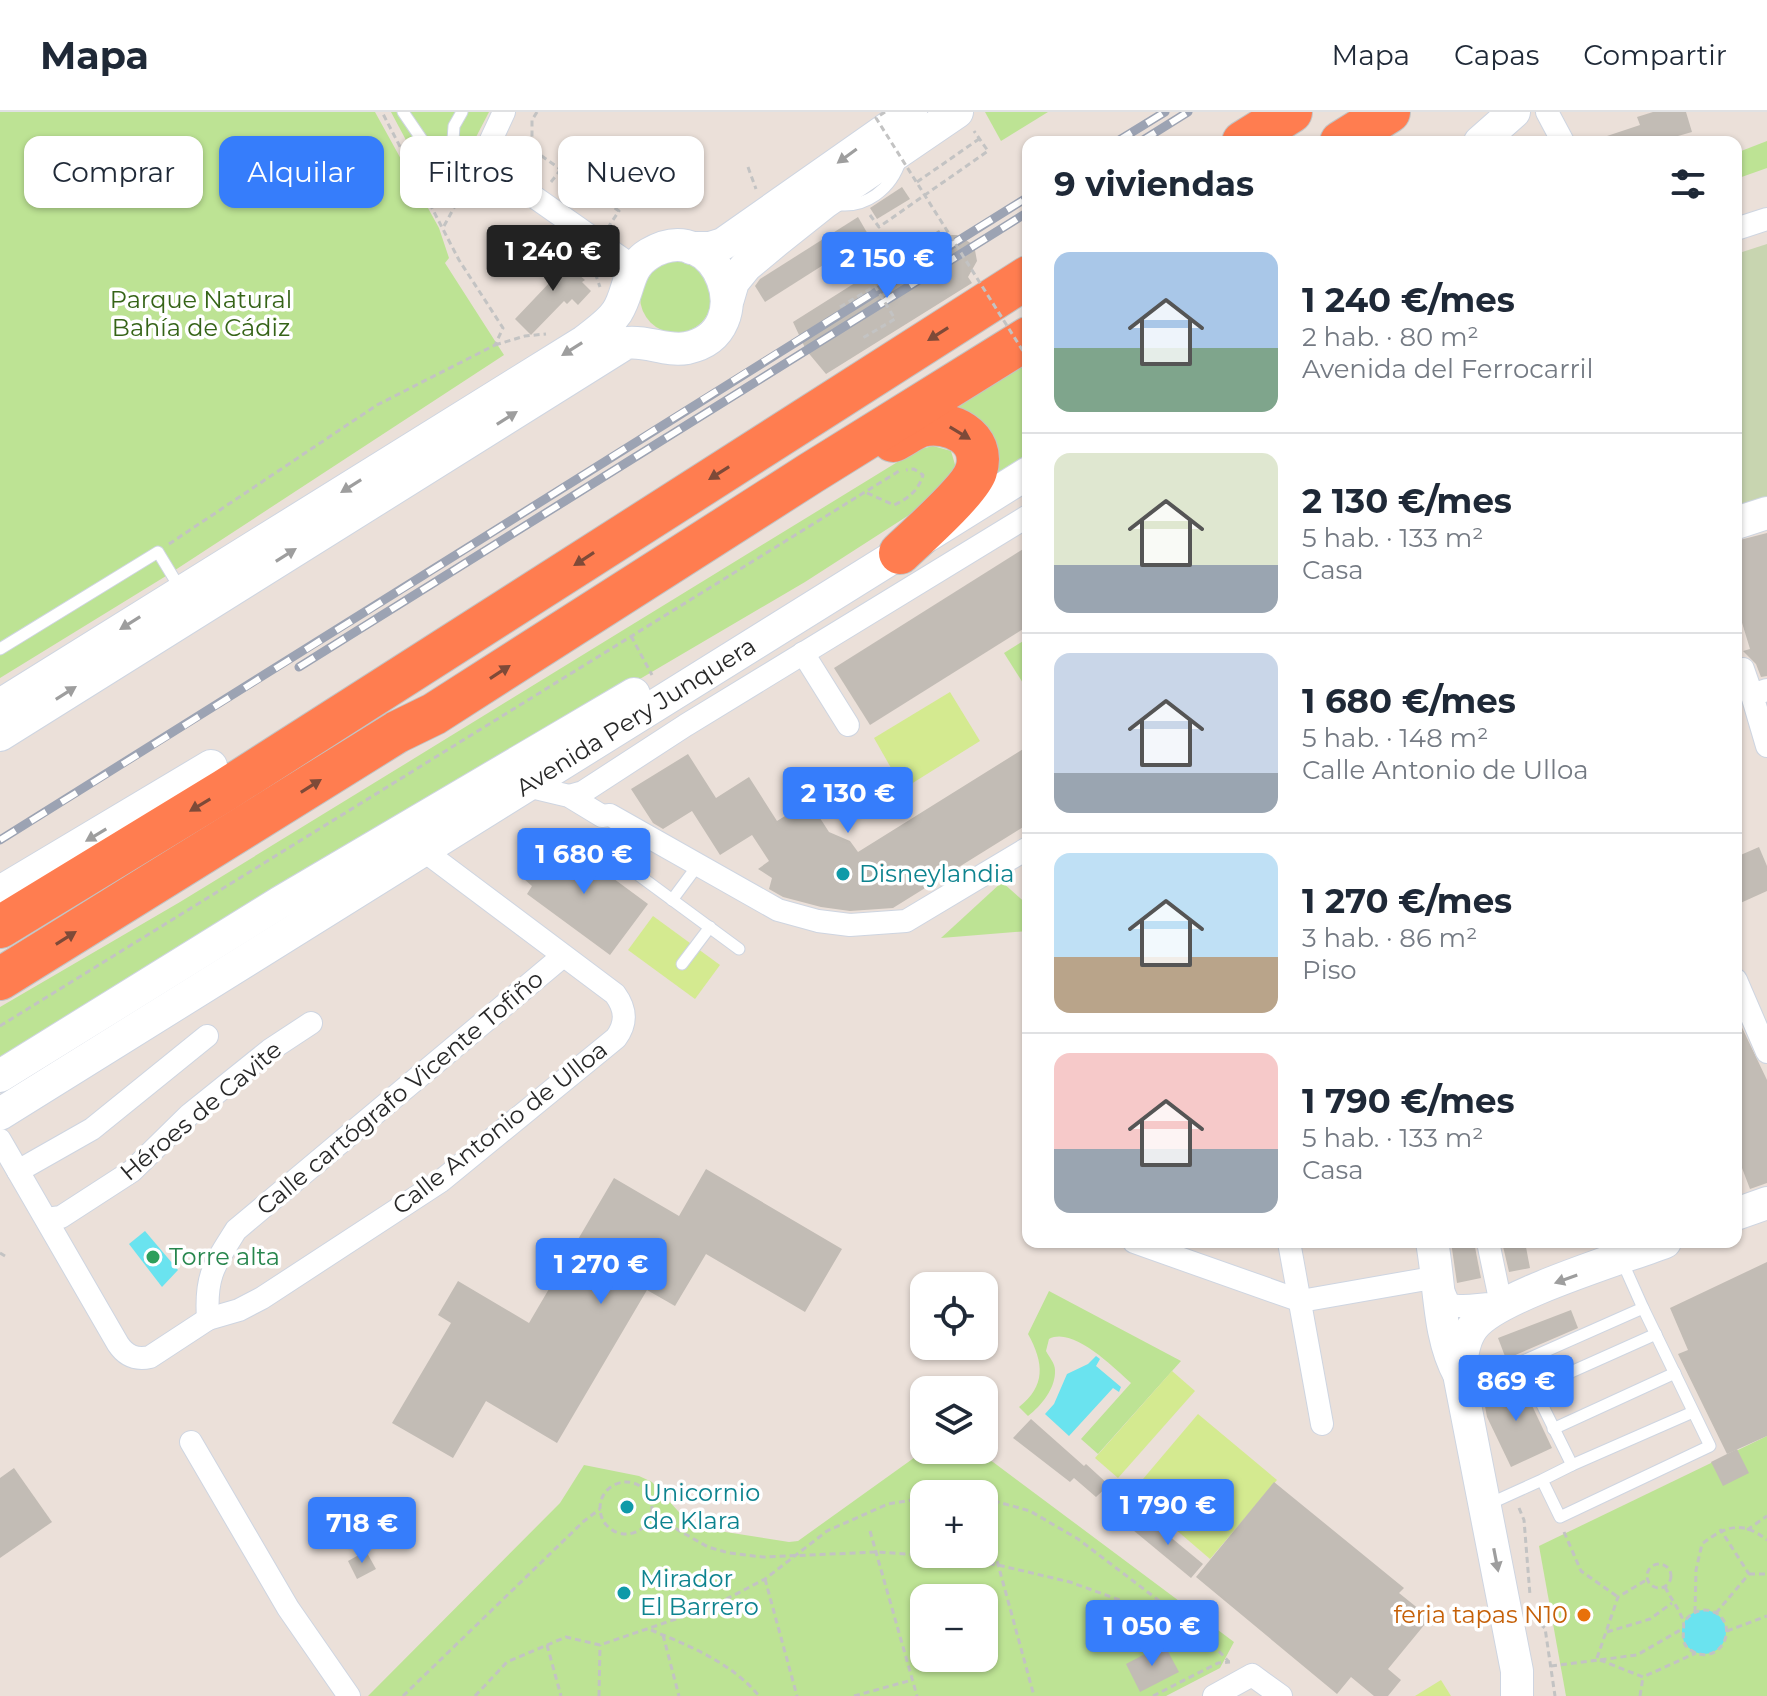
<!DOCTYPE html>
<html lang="es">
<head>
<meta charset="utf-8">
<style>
  body { margin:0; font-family:Montserrat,sans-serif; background:#f6f6f7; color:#1f2937; height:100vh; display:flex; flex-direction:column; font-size:30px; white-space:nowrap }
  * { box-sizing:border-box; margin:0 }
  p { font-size:26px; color:#747a83 }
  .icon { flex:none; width:44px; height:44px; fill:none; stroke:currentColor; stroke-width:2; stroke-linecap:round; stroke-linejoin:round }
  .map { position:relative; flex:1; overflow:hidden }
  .side { position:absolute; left:1022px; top:24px; width:720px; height:1112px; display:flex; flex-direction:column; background:#fff; border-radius:16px; box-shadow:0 2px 6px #0004 }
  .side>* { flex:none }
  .hud { position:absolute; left:24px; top:24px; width:760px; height:72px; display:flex; gap:16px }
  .fabs { position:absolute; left:910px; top:1160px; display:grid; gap:16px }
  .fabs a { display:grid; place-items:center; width:88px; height:88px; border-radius:16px; background:#fff; box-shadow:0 2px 6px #0004; font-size:40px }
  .price { position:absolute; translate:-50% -68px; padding:0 18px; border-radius:8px; background:#367dfb; color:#fff; font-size:26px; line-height:52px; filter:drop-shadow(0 2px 4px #0008) }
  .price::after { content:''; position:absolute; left:50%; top:48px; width:24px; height:18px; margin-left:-12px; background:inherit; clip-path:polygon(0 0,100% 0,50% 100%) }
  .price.current { background:#222; color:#fff }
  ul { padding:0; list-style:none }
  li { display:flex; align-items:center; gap:24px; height:200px; padding:0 32px }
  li+li { border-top:2px solid #e0e1e3 }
  li span { display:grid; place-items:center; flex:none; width:224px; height:160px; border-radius:16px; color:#555 }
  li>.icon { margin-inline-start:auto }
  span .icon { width:96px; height:96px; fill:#fffc; stroke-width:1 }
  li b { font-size:34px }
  h2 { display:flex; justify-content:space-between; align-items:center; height:96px; padding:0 32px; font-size:34px }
  .tag { padding:0 28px; border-radius:16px; background:#fff; box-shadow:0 2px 6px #0004; font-size:28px; line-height:72px }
  .tag.current { background:#367dfb; color:#fff }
  header { display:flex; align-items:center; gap:48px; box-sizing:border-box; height:112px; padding:0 40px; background:#fff; border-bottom:2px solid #e0e1e3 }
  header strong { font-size:38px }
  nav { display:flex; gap:44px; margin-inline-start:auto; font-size:28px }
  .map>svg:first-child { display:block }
  .green { fill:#bde394; fill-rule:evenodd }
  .cemetery { fill:#c8d5b0 }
  .pitch { fill:#d4ea90 }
  .water { fill:#6ae3ef }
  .building { fill:#c2bcb5 }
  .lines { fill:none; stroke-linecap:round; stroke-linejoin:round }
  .lane-casing { stroke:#ced5e1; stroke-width:13 }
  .street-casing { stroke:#ced5e1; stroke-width:24 }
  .secondary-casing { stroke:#ced5e1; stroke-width:34 }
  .highway-casing { stroke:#c3c3c3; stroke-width:44 }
  .path { stroke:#c3c3c3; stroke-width:3; stroke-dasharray:6 4; stroke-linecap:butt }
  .lane { stroke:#fff; stroke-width:11 }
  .street { stroke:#fff; stroke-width:22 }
  .secondary { stroke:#fff; stroke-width:32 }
  .highway { stroke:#ff7d50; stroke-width:42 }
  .rail-casing { stroke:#9ca3b3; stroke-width:9 }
  .rail { stroke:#fff; stroke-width:6; stroke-dasharray:18; stroke-linecap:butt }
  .path-bridge { stroke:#c3c3c3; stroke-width:3; stroke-dasharray:6 4; stroke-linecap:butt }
  .oneway { fill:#9e9e9e }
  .oneway2 { fill:#7e4a38 }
  .culture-dot { fill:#0f9aa8; stroke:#fff; stroke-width:3 }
  .leisure-dot { fill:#2e9e5b; stroke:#fff; stroke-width:3 }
  .food-dot { fill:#e8710a; stroke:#fff; stroke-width:3 }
  .labels { text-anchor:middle; stroke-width:7; stroke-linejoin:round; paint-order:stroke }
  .park-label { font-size:24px; fill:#366418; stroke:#fff }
  .street-label { font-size:24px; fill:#282828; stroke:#fff }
  .culture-label { font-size:24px; fill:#0d838f; stroke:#fff; text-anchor:start }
  .leisure-label { font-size:24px; fill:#27864d; stroke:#fff; text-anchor:start }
  .food-label { font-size:24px; fill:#c56008; stroke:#fff; text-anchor:end }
</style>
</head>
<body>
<header>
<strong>Mapa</strong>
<nav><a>Mapa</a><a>Capas</a><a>Compartir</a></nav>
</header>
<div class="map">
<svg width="1767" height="1584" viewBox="0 0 1767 1584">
  <rect width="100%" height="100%" fill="#ebe0d9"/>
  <g class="green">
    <path d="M0,0h375l64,116 10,30 -4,5 59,92 -338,221 -166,102z"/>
    <path d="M391,0h98l-44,85 -14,-10z"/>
    <path d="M985,0h63l-47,29z"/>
    <path d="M1767,29v27l-31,11v-26z"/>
    <circle cx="676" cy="185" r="36"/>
    <path d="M1028,246v99l-58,39 -20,-87z"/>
    <path d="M933,334l18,5 5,17 -19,29 -132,85 -599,352 -206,137v-64l180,-105 737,-452z"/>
    <path d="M1028,526v53l-24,-38z"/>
    <path d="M1002,770l26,23v26l-87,7z"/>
    <path d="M1049,1179l132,70 -83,93 -17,-15 50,-56c-17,-15 -58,-57 -82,-44l-3,12c3,6 9,12 9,19 1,18 -14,36 -27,46l-9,-9c27,-21 25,-44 9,-73z"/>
    <path d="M1767,1324v260h-201l-27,-150z"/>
    <path d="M932,1338l50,7 11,5 241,180 -14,26 -54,28h-798l192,-193 24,-38 55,11 13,6 34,38 14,8 89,14 9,-1 120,-86zM924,1382h60v60h-60zM924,1486h60v60h-60z"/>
  </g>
  <path class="cemetery" d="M1767,132v262l-31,10v-262z"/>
  <g class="pitch">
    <path d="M950,580l30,49 -77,48 -29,-51z"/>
    <path d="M653,804l67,49 -25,34 -67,-49z"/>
    <path d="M1172,1259l23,20 -77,87 -23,-20z"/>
    <path d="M1198,1302l79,66 -67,79 -78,-67z"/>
    <path d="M1441,1568l10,16h-36z"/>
  </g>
  <g class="water">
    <path d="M145,1119l33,39 -16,17 -33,-43z"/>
    <path d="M1096,1244l4,3 -4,7 25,21 -2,5 -6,-4 -44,48 -24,-22 9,-10 13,-30 21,-10z"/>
    <circle cx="1704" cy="1520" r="22"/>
  </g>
  <g class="building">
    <path d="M1653,0h33l6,20 -14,4 2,6h-81l-1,-3 42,-14 -3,-8z"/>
    <path d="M902,75l8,12 -33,20 -7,-11z"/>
    <path d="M858,105l11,19 -104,66 -10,-16 5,-7z"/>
    <path d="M939,118l3,5h15l17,10 3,16 -9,16 4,6 -146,91 -20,-24 -13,-28z"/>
    <path d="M550,139l35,29 -3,2 9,9 -13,14 -6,-6 -5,5 -3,-3 -33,34 -16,-16 38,-40 -16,-15z"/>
    <path d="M1767,421v143l-6,1 -5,-13 -13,-13 7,-2 -14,-46v-62z"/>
    <path d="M1028,434v80l-158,99 -36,-57z"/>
    <path d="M1028,634v78l-135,84 -43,3 -29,-4 -38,-10 -14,-8 3,-11 -14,-9 11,-8 -17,-26 -32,20 -28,-44 -29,18 -10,-6 -22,-34 57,-35 28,44 33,-21 28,44 32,-20 20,31 21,9 8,11z"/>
    <path d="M564,730l84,62 -38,51 -83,-61 5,-8 -8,-7 25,-34 8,6z"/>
    <path d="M1759,735l8,19v25l-31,14v-48z"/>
    <path d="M1736,903l31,65v103l-17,6 -8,-21 -6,3z"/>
    <path d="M706,1057l136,80 -37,63 -99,-58 -31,52 -28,-16 -90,153 -71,-42 -33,57 -61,-35 59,-100 -13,-8 20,-34 71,42 85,-145 65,38z"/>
    <path d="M1451,1130h23l7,36 -24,5z"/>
    <path d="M1502,1130h23l5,26 -21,4z"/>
    <path d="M1767,1150v174l-40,18 -49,-100 10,-4 -18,-42z"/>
    <path d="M1571,1198l7,18 -72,31 -8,-21z"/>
    <path d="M1519,1266l33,70 -41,19 -24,-50 -4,-21z"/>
    <path d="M1031,1307l53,47 2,-2 23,21 -13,12 -22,-19 -4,4 -57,-44z"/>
    <path d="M1737,1337l12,24 -26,13 -12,-24z"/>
    <path d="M14,1356l38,54 -52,36v-80z"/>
    <path d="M1274,1370l130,106 -5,5 31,25 -42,51 13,11 -13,16h-14l-23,-19 -14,17 -141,-117z"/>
    <path d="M1145,1404l58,48 -12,14 -58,-48z"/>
    <path d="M366,1439l10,18 -19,10 -9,-18z"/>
    <path d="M1164,1532l15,28 -39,20 -14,-28z"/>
  </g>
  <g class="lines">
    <g class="lane-casing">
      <g id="lane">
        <path d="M403,0l26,38 12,9 11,-5"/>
        <path d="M462,0l-8,14 -2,28 8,11 13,7 20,-6"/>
        <path d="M834,92c31,6 58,-15 67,-45"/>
        <path d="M0,537l158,-97 23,38"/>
        <path d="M633,759l106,78"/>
        <path d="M672,788l26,-35"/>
        <path d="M682,852l28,-37"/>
        <path d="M1622,1149l21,47"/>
        <path d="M1533,1277l123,-55"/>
        <path d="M1553,1317l122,-56"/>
        <path d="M1572,1353l121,-53"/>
        <path d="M1489,1392l53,-24 18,37 150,-71 -67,-138 -122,54 51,103 -30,15"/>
      </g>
    </g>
    <g class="street-casing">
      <g id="street">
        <path d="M504,0l-13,28 2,26 10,9 131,92"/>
        <path d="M1547,0l16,30"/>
        <path d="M1736,117l31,-10"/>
        <path d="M803,541l45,72"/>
        <path d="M1743,557l9,26"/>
        <path d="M1767,578l-15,5 15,51"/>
        <path d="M527,674l42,10 33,20 8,-1 168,95 40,11 32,4 56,-4 122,-73"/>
        <path d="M569,684l14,-4 103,-67 342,-209"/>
        <path d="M1736,868l31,72"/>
        <path d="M0,1028l118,204c8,12 18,16 32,13l58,-38 31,-9 23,-12 179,-117 175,-143c11,-15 10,-29 -1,-44l-192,-144"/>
        <path d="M18,1059l74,-42 115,-93"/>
        <path d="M47,1107l14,-2 71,-46 57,-56 81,-65 41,-27"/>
        <path d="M1134,1130l167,59 137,-24"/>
        <path d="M1289,1130l33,182"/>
        <path d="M1440,1172l9,20c15,6 35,-2 52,0l-13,-62"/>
        <path d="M208,1207c-3,-43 6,-54 28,-89l327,-274"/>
        <path d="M191,1330l97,166 61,88"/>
        <path d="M1214,1584l38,-21 29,21"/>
      </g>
    </g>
    <g class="secondary-casing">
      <g id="secondary">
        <path d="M1480,30l34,-30"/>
        <path d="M691,136h19l13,-4 188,-132"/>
        <path d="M728,187l5,-17 13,-16 30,-25 49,-39 132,-90"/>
        <path d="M1736,411l31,-10"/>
        <path d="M0,593l585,-364c11,-9 24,-17 32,-29 13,-20 9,-44 32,-58 69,-42 114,78 38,94 -21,4 -40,-8 -61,-5l-626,392"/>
        <path d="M0,780l211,-126"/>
        <path d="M0,964l279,-173 355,-209"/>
        <path d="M0,1002l1028,-641"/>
        <path d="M1736,1102l31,-11"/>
        <path d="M1432,1130c8,42 6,95 27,132l58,297v25"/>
        <path d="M1459,1262c3,-16 4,-34 14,-47 23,-31 150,-69 192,-85"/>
      </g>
    </g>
    <g class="highway-casing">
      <g id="highway">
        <path d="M1243,30l48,-30"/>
        <path d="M1341,30l48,-30"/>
        <path d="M893,329c9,-4 19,-12 28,-15 28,-7 66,11 55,45 -6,19 -59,66 -76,82"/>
        <path d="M0,815l225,-137 803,-513"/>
        <path d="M0,867l397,-247 37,-18 377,-241 217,-135"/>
      </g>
    </g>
    <g class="path">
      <path d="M537,0l-5,8v29l87,62 -10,15"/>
      <path d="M748,55l8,22"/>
      <path d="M551,70l15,-19"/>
      <path d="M917,70l62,-43"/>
      <path d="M870,103l9,12 109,-76 -14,-20"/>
      <path d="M444,114l23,-42"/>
      <path d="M592,152l8,23"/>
      <path d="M883,187l78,-47"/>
      <path d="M495,233l30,-9 21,-2"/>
      <path d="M867,381l27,12c15,-7 24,-14 29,-30l-9,-6 -8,1"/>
      <path d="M169,432l208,-139 118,-60 8,-17 -44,-68 -77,-148"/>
      <path d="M631,524l21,39"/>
      <path d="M0,914l899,-555"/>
      <path d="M0,1141l5,3"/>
      <circle cx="626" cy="1396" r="26"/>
      <path d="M984,1386l46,13 48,28 121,92"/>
      <path d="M1519,1396l5,12 6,75"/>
      <path d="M652,1398l26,20 30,17 21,6 34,4 114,-5 58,4 63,9 72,17 58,21 55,26 19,4 27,29"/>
      <path d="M984,1401l50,183"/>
      <path d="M1747,1418l20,-14"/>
      <path d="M870,1419l47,165"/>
      <path d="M1564,1420l17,39 37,26"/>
      <circle cx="1659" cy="1464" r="12"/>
      <path d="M1749,1462h18"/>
      <path d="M765,1467l32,117"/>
      <path d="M1665,1475c5,10 14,22 18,33 3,12 -6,24 11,32 25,13 46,-24 22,-39 -12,-7 -25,-1 -32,9"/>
      <path d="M1695,1500l1,-42 6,-26c23,-18 40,-24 65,-4"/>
      <path d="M1716,1501l33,-39 -29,-45"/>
      <path d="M1532,1506l13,10 10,68"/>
      <path d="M651,1518c39,16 81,33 108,66"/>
      <path d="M1727,1519l40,-15"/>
      <path d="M1607,1520l43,-13 22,-16"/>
      <path d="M663,1523l16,61"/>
      <path d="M547,1533l14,51"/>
      <path d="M1597,1546l21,-61 30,-18"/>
      <path d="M1600,1548l43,17 53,-24"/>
      <path d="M1551,1554l86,-11 45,-26"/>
      <path d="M403,1584l181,-175 16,-12"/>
      <path d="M475,1584l32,-34 59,-25 34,8 111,-38 54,-28 62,-48 61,-27 36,-6"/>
      <path d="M599,1584l1,-51"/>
      <path d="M854,1584l58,-16"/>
      <path d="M1153,1584l65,-33 12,-1"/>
      <path d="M1640,1584l3,-19"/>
    </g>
    <use href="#lane" class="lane"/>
    <use href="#street" class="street"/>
    <use href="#secondary" class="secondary"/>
    <use href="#highway" class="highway"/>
    <g class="rail-casing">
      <g id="rail">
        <path d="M1116,30l49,-30"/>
        <path d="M1140,30l48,-30"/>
        <path d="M299,555l729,-455"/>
        <path d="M0,728c344,-212 684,-431 1028,-643"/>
      </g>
    </g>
    <use href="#rail" class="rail"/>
    <g class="path-bridge">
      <path d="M885,0l-9,6 152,241"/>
      <path d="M840,195l35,-21 20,33 -34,20"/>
    </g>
  </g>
  <defs><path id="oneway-solid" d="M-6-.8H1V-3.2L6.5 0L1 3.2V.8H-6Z" transform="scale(2)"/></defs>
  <g class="oneway">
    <use href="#oneway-solid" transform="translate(847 44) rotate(144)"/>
    <use href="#oneway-solid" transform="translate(572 237) rotate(148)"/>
    <use href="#oneway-solid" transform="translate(507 306) rotate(-32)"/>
    <use href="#oneway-solid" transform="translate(351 374) rotate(148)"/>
    <use href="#oneway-solid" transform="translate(286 443) rotate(-32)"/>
    <use href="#oneway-solid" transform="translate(130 511) rotate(148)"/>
    <use href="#oneway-solid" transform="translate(66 581) rotate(-32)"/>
    <use href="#oneway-solid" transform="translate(96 723) rotate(149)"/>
    <use href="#oneway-solid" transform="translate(1566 1167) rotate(160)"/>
    <use href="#oneway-solid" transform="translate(1496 1448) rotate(79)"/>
  </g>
  <g class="oneway2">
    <use href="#oneway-solid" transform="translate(938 222) rotate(148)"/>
    <use href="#oneway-solid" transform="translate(960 321) rotate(31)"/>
    <use href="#oneway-solid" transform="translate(719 361) rotate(148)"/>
    <use href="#oneway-solid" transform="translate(584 447) rotate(147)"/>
    <use href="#oneway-solid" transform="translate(500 560) rotate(-33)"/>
    <use href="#oneway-solid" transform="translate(311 674) rotate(-32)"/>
    <use href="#oneway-solid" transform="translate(200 693) rotate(149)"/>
    <use href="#oneway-solid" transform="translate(66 826) rotate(-32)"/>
  </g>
  <g class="culture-dot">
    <circle cx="843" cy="762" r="8"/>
    <circle cx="627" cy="1395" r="8"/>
    <circle cx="624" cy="1481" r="8"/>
  </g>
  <circle class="leisure-dot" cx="153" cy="1145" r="8"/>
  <circle class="food-dot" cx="1584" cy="1503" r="8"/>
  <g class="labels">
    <g class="park-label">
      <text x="201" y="196">Parque Natural<tspan x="201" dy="28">Bahía de Cádiz</tspan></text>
    </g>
    <g class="street-label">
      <text transform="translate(636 605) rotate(-32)" y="8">Avenida Pery Junquera</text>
      <text transform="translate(400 981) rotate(-40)" y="8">Calle cartógrafo Vicente Tofiño</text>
      <text transform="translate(201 999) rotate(-40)" y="8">Héroes de Cavite</text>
      <text transform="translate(500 1016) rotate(-38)" y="8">Calle Antonio de Ulloa</text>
    </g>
    <g class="culture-label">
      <text x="859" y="770">Disneylandia</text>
      <text x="643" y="1389">Unicornio<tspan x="643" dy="28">de Klara</tspan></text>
      <text x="640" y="1475">Mirador<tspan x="640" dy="28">El Barrero</tspan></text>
    </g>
    <g class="leisure-label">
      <text x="169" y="1153">Torre alta</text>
    </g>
    <g class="food-label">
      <text x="1568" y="1511">feria tapas N10</text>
    </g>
  </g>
</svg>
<div class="fabs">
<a><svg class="icon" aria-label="locate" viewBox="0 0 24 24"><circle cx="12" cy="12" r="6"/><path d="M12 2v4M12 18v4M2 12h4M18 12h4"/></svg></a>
<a><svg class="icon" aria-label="layers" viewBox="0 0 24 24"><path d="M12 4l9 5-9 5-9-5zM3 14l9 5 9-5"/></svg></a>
<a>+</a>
<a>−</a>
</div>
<b class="price current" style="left:553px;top:181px">1 240 €</b>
<b class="price" style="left:887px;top:188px">2 150 €</b>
<b class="price" style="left:848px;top:723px">2 130 €</b>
<b class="price" style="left:584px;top:784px">1 680 €</b>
<b class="price" style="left:601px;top:1194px">1 270 €</b>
<b class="price" style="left:1516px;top:1311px">869 €</b>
<b class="price" style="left:1168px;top:1435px">1 790 €</b>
<b class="price" style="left:362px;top:1453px">718 €</b>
<b class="price" style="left:1152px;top:1556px">1 050 €</b>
<div class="hud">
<a class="tag">Comprar</a>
<a class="tag current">Alquilar</a>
<a class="tag">Filtros</a>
<a class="tag">Nuevo</a>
</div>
<section class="side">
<h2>9 viviendas<svg class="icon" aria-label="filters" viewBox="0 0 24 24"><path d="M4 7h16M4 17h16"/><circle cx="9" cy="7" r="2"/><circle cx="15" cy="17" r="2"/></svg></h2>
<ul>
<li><span style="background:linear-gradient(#a9c7e8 60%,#7fa58c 0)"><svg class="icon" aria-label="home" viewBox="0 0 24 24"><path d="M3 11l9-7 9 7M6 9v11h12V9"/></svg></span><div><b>1 240 €/mes</b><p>2 hab. · 80 m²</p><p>Avenida del Ferrocarril</p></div></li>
<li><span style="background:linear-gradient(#dfe7d0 70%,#9aa5b1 0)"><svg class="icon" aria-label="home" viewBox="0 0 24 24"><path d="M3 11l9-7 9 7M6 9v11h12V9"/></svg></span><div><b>2 130 €/mes</b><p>5 hab. · 133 m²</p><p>Casa</p></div></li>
<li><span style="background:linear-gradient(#c9d6e8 75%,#9aa5b1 0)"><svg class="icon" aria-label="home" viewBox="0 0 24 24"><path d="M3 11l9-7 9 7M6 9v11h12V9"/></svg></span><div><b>1 680 €/mes</b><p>5 hab. · 148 m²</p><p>Calle Antonio de Ulloa</p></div></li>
<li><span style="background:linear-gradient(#bfe0f5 65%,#b9a48a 0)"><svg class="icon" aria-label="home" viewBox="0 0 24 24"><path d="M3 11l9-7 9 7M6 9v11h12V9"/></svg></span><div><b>1 270 €/mes</b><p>3 hab. · 86 m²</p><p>Piso</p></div></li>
<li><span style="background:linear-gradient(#f6c9c9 60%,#9aa5b1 0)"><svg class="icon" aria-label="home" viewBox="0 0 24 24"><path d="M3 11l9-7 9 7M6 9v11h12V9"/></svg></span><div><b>1 790 €/mes</b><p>5 hab. · 133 m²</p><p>Casa</p></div></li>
</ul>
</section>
</div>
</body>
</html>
